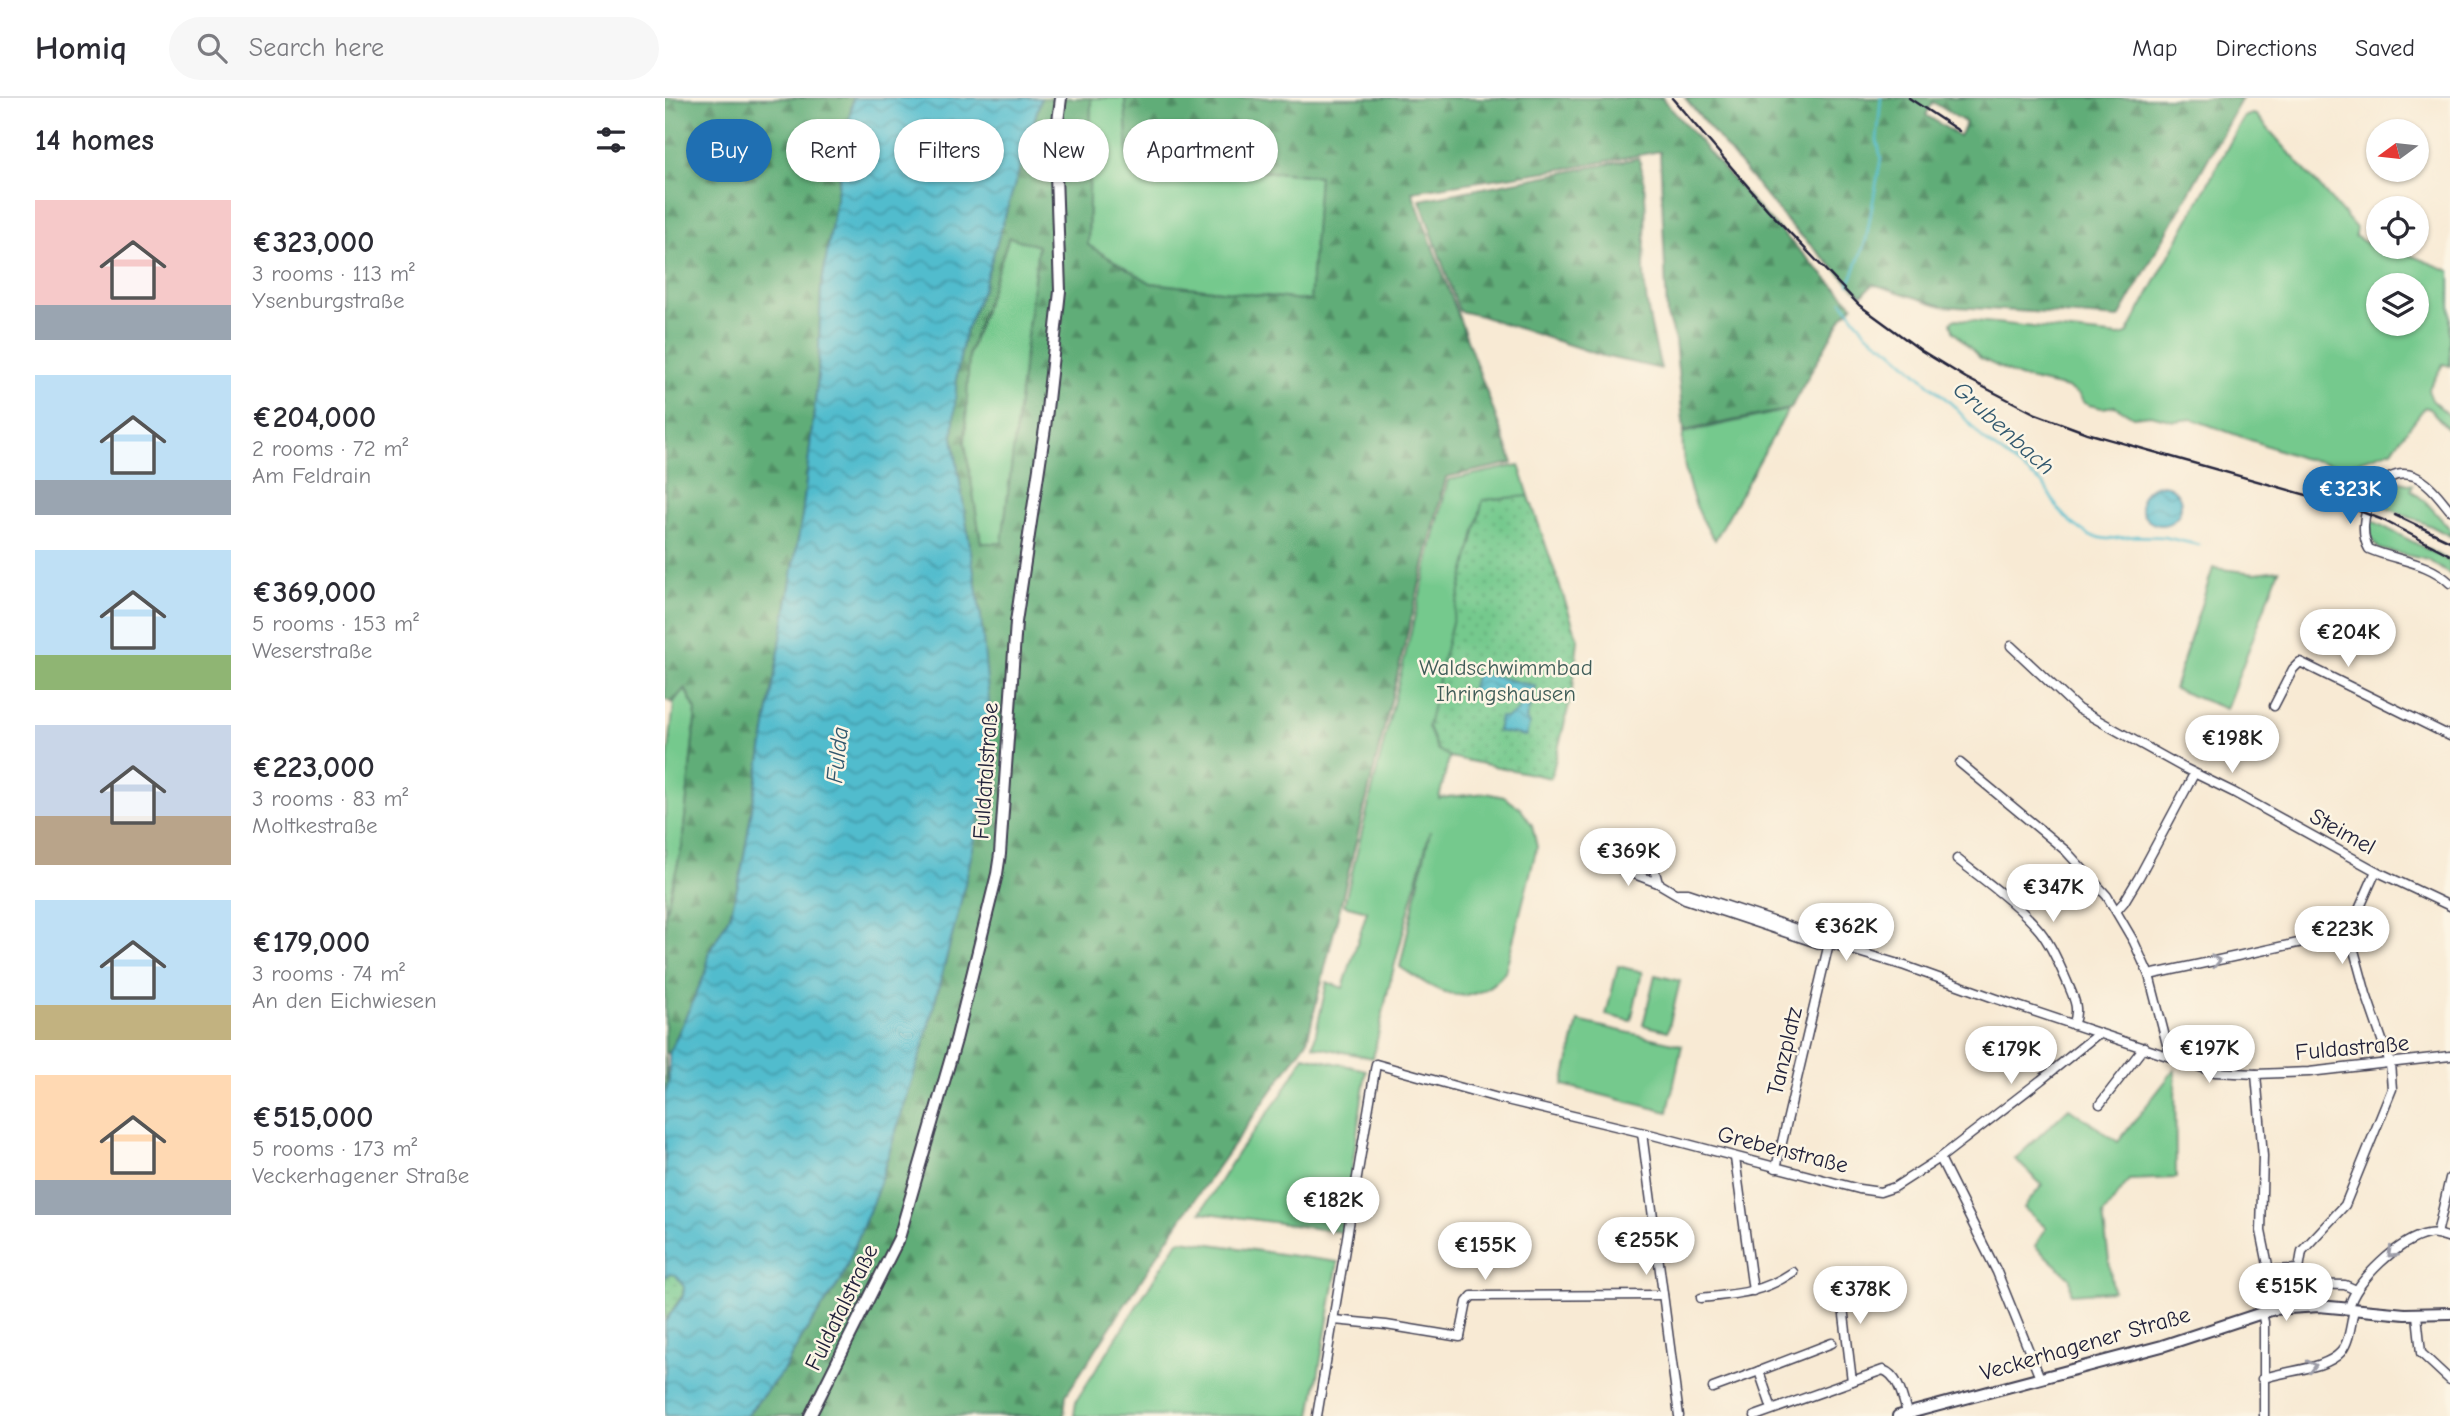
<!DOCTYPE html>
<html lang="en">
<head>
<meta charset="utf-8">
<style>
  body { margin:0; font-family:"Comic Neue",sans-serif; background:#f7f7f7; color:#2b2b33; height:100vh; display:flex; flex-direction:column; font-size:26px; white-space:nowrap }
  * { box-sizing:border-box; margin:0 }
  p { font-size:23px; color:#7c7c81 }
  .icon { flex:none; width:38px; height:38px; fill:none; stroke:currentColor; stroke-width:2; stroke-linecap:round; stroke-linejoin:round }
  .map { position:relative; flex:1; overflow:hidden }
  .drawer { display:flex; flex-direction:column; background:#fff; width:665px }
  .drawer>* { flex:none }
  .top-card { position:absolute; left:21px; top:21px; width:665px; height:63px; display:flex; gap:14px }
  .needle { width:46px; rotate:255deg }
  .tools { position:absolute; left:1701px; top:21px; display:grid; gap:14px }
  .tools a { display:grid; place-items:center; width:63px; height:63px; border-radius:50%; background:#fff; box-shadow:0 2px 5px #0004; font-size:35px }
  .price { position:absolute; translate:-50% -60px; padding:0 16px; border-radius:24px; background:#fff; color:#222; font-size:23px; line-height:46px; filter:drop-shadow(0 2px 4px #0008) }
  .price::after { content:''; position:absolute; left:50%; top:42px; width:21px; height:16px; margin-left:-10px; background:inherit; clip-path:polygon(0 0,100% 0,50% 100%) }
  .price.current { background:#1f6fb2; color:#fff }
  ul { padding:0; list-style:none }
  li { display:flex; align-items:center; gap:21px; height:175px; padding:0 35px }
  li span { display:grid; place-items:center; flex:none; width:196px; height:140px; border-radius:0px; color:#555 }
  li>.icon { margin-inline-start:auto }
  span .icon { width:84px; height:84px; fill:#fffc; stroke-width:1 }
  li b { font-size:30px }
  h2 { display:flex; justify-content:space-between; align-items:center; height:84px; padding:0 35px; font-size:30px }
  .chip { padding:0 24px; border-radius:32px; background:#fff; box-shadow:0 2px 5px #0004; font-size:24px; line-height:63px }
  .chip.current { background:#1f6fb2; color:#fff }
  header { display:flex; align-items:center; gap:42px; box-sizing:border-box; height:98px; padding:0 35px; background:#fff; border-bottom:2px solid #e1e1e2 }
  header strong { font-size:33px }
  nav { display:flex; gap:38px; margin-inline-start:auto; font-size:24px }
  .search { width:490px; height:63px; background:#f7f7f7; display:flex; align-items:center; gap:18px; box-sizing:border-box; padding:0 24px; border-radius:38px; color:#7c7c81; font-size:26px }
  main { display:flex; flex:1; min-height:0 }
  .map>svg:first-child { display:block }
  .green { fill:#75c98d; stroke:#4c7664; stroke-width:2; fill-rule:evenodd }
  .forest { fill:url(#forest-firs); stroke:#41685a; stroke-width:2; fill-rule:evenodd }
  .park { fill:url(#park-dots); stroke:#4c7664; stroke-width:2 }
  .water { fill:url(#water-waves); stroke:#3a6f84; stroke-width:2 }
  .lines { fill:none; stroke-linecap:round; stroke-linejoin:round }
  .stream { stroke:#51bccd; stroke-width:2.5 }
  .street-casing { stroke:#424052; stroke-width:11 }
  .secondary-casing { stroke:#424052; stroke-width:14 }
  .street { stroke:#fff; stroke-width:8 }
  .secondary { stroke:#fff; stroke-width:10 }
  .rail { stroke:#22223b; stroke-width:2.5 }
  .oneway { stroke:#9c9ca7 }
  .labels { text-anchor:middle; stroke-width:5; stroke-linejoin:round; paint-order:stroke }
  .park-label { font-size:23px; fill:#3f5c58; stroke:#fcf5e5 }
  .street-label { font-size:23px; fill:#22223b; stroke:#fcf5e5 }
  .water-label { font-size:24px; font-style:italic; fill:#32586e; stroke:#fcf5e5 }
</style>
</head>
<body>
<header>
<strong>Homiq</strong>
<div class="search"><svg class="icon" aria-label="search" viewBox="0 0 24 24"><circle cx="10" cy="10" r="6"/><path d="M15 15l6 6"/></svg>Search here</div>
<nav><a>Map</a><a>Directions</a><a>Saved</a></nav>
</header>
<main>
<section class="drawer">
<h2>14 homes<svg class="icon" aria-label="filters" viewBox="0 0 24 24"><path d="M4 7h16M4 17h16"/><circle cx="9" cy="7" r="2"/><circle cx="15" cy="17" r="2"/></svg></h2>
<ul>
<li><span style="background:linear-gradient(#f6c9c9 75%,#9aa5b1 0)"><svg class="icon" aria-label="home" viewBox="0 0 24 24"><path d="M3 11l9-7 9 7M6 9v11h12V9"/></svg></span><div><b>€323,000</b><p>3 rooms · 113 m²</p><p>Ysenburgstraße</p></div></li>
<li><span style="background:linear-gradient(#bfe0f5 75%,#9aa5b1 0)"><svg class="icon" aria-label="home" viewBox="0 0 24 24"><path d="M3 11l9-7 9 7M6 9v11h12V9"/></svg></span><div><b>€204,000</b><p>2 rooms · 72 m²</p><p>Am Feldrain</p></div></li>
<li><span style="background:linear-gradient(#bfe0f5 75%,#8fb573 0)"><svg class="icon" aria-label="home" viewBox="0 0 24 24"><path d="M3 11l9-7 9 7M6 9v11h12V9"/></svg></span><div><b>€369,000</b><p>5 rooms · 153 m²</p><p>Weserstraße</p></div></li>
<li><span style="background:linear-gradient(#c9d6e8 65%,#b9a48a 0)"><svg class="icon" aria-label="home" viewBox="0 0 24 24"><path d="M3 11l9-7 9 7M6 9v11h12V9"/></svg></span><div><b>€223,000</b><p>3 rooms · 83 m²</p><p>Moltkestraße</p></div></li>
<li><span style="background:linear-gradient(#bfe0f5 75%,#c2b280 0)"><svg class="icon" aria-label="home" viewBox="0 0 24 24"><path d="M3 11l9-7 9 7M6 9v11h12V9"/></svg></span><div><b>€179,000</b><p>3 rooms · 74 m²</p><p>An den Eichwiesen</p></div></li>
<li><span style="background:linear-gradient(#ffd9b3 75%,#9aa5b1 0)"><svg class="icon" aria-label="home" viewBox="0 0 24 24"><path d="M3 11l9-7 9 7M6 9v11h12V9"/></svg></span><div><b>€515,000</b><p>5 rooms · 173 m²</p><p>Veckerhagener Straße</p></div></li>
</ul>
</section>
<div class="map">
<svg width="1785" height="1318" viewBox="0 0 1785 1318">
  <defs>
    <pattern id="forest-firs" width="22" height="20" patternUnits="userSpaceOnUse" patternTransform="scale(1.75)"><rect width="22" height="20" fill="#60ad78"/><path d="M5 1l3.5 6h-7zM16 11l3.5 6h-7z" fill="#4f8c64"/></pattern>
    <pattern id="park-dots" width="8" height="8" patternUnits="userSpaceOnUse" patternTransform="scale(1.75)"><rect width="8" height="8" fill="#75c98d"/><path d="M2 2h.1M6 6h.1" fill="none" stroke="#65ac7b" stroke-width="1.8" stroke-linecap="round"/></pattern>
    <pattern id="water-waves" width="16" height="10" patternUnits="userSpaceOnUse" patternTransform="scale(1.75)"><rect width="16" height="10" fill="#51bccd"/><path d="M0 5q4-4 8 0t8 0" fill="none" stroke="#4398a8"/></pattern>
  </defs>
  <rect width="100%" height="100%" fill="#fcf5e5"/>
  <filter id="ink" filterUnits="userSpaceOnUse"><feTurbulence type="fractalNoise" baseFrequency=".0143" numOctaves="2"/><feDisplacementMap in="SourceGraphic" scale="14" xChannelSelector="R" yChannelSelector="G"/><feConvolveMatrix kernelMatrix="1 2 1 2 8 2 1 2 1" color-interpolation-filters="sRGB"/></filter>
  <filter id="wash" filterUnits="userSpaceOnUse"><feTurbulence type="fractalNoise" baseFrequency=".00686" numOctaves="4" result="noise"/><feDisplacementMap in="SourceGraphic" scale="28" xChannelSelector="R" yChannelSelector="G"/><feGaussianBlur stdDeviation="1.57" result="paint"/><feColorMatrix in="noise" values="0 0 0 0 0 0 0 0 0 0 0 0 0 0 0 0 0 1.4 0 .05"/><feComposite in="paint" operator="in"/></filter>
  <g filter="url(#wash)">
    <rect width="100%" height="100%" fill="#f8ead4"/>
    <g class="green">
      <path d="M426,0h34l3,62 191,16 -8,125 -160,-18 -63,-38z"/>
      <path d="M1587,16l4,1 100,113 -1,8 13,8 39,10 43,17v95l-7,-2 -15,26 4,10 18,16v15l-20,-22 -5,-2 -33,43 -47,16 -44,-8 -109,-39 -18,2 -23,-6 -18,2 -18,-11 -13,2 -13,-3 -5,-2 -5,-8 -12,-7 -48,-11 -39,-19 -27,-27 -2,-9 5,-3 163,17 8,-2 113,-210 4,-7zM1713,187h39v39h-39z"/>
      <path d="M344,138l29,9 -36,298h-21l-16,-100 4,-89z"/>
      <path d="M1123,312l-73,130c-21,-29 -35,-72 -32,-107z"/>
      <path d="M854,367l10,31 -76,262h-4l-10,40 47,-5 18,4 16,11 12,17 5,22 -32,125c-35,41 -66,21 -105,-5l30,-136 -42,159 -15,68 -60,-12 14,-64 16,6 24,-77 -23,-6 104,-425z"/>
      <path d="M1735,384l13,3 -2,5 15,12 24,27v7l-19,-10 -54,-22 8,-15z"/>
      <path d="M1704,421l81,42v14l-22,-15 -49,-11 -8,-12z"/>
      <path d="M1548,470l42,5 24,-3 -53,139 -52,-20z"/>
      <path d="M19,590l12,22 -14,137 -17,68v-129l9,-84z"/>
      <path d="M953,868l24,6 -11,49 -25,-6z"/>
      <path d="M990,877l25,6 -12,50 -25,-6z"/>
      <path d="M913,923l104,24 -14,67 -105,-27z"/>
      <path d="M639,958l62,14 -23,162 -142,-20 38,-61 43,-57z"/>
      <path d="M1510,971l1,109 -47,2 -26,35 10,76 -42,3 -1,-16 -35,-32 11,-18 -22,-20 18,-23 -27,-26 54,-51 49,34z"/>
      <path d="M517,1142l156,22 -27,154h-237l2,-15 102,-160z"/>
    </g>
    <g class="forest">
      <path d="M0,0h188l-32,191 -3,87 -16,140 -61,357 -11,42 -22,39 -1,15 -38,85 -4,-2v-137l17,-68 14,-137 -11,-22 -13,15 -7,-4z"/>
      <path d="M376,0h50l-3,147 63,38 159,18 9,-125 -191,-16 -3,-62h537l93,107 98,100 -11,12 -52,92 -106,22 -9,-90 -8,-25 -7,-165 -84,16 -164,24 101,272 -67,14 -139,564 -126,178 -115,176 -2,21h-318l37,-45 22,-38 36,-53 35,-86 48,-151 35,-133 22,-293 -28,-180 4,-64 8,-40 18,-45zM344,139l29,9 -36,297h-21l-16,-100 4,-90z"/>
      <path d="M1020,0h557l-123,220 -177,-12 -69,-22 -11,11 -72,-70zM1268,4l33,21 -7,13 -33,-21z"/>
      <path d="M974,60c10,36 6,71 5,108 0,36 9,69 17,103l-58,-13 -122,-40 -22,-5 -39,-111z"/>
    </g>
    <g class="park">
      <path d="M864,398l49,143 -5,49 -22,90 -101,-21 -13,-8 -9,-22 15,-69 40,-158z"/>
      <path d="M0,954l21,238 -21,31z"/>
    </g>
    <g class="water">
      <path d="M188,0h188l-58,190 -18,45 -8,40 -4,64 28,180 10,106 -7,77 -25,110 -35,133 -48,151 -35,86 -36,52 -22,39 -37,45h-81v-94l18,-26 1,-9 -8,-12 -7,-1 -4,3v-183l4,-13v-27l38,-85 1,-15 22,-39 11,-42 61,-357 16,-140 3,-87z"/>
      <circle cx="1496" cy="407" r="20"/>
      <path d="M811,574l59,14 -9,33 3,6 -3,11 -29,-5 3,-14 6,1 12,-7 2,-7 -49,-12z"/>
    </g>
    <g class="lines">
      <g class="stream">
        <path d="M1184,186l17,-44 15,-82 -4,-18 4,-42"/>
        <path d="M1177,203l25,33 24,16 63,56 29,33 61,46 14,24 15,15 17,12 17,3 29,-3 28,1 35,8"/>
      </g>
    </g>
  </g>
  <g filter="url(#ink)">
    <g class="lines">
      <g class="street-casing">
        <g id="street">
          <path d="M1785,412c-10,-12 -21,-28 -36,-34 -37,-13 -61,46 -45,73 28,12 58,12 81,34"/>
          <path d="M1346,548l67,63 106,59 49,24 143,79 74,35"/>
          <path d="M1609,608l19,-37 7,-7 150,74"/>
          <path d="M1295,665l106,88 41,45 27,46 15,33 21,81"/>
          <path d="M1292,761c28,22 60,44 83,72 12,15 20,35 28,53 6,14 12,25 5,41"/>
          <path d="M993,785c-4,-17 -10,-32 -28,-37l-11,3 -3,11 5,9 37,14 27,16 135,45 9,-1 76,23 92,33 218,73 41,2 53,-2 141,-16"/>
          <path d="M1013,795h10l133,44 8,6"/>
          <path d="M1452,812l7,-8 15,-25 55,-103"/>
          <path d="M1484,877l200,-43"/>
          <path d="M1591,976l7,82 -2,75 8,39 30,-1"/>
          <path d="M1435,1006l44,-57"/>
          <path d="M977,1035l37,283"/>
          <path d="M1070,1060l18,133"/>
          <path d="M1275,1060l101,-78 58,-47"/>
          <path d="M1111,1070l53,-225"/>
          <path d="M1772,1136l13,-56"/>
          <path d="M1174,1176l13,107"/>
          <path d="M1638,1186l42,1 11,5"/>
          <path d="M1036,1200c36,-4 61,-5 92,-26"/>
          <path d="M1640,1207l-6,-36 3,-18 43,-46 47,-116 -2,-26 -24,-69 -17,-62 27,-61"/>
          <path d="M1684,1210c6,-27 51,-69 79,-74 8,-2 15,2 22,4"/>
          <path d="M1597,1215l2,9v94"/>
          <path d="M1752,1217l4,38 29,27"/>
          <path d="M669,1222l52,5 74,12 7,-35 5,-6 191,-1"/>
          <path d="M1597,1281c23,-9 63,-9 79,-27 9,-11 10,-30 13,-43"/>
          <path d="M1048,1290l46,-17"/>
          <path d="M1107,1311l-13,-38 73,-28"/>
          <path d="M652,1318l59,-352 122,34 155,37 206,54 21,3 15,-5 45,-29 57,114 43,106"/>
          <path d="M1090,1318l128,-46c17,6 20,31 25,46"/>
        </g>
      </g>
      <g class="secondary-casing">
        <g id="secondary">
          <path d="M145,1318l89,-178 57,-198 41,-166 3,-20 16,-232 29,-194 15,-137 -5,-146 6,-47"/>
          <path d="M1233,1318l264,-70 112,-37 45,-3 86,8 45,-1"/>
        </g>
      </g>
      <use href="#street" class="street"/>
      <use href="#secondary" class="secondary"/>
      <g class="rail">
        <path d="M1007,0l96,112 91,95 63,46 44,27 70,36 51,19 262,74 34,13 67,35"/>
        <path d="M1244,0l50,33"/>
        <path d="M1730,417l55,26"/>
      </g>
    </g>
    <defs><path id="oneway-chevron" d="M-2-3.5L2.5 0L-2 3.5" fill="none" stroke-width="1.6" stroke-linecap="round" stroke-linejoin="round" transform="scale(1.75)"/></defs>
    <g class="oneway">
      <use href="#oneway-chevron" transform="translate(1551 863) rotate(-11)"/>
      <use href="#oneway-chevron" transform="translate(1727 1155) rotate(137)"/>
      <use href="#oneway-chevron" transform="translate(1647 1268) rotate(-14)"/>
    </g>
  </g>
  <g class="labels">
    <g class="park-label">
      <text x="841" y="577">Waldschwimmbad<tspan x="841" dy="26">Ihringshausen</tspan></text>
    </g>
    <g class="street-label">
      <text transform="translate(320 673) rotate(-86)" y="8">Fuldatalstraße</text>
      <text transform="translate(1678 733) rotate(29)" y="8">Steimel</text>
      <text transform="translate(1687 949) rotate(-5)" y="8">Fuldastraße</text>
      <text transform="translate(1119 953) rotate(-77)" y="8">Tanzplatz</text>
      <text transform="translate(1118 1051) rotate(14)" y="8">Grebenstraße</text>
      <text transform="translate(176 1209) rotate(-64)" y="8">Fuldatalstraße</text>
      <text transform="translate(1420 1245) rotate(-16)" y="8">Veckerhagener Straße</text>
    </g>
    <g class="water-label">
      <text transform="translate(1339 330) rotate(42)" y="8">Grubenbach</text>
      <text transform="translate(172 657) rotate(-84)" y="8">Fulda</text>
    </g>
  </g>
</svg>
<div class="tools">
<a><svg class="needle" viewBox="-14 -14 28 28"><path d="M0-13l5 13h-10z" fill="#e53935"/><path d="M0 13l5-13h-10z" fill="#7c7c81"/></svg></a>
<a><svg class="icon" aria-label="locate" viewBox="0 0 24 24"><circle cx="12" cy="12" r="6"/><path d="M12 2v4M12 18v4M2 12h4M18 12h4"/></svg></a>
<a><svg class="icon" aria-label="layers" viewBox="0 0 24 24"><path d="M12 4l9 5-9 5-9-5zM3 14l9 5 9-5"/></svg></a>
</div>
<b class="price current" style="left:1685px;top:428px">€323K</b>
<b class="price" style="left:1683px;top:571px">€204K</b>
<b class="price" style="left:1567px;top:677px">€198K</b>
<b class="price" style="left:963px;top:790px">€369K</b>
<b class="price" style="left:1388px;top:826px">€347K</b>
<b class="price" style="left:1181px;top:865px">€362K</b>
<b class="price" style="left:1677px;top:868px">€223K</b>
<b class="price" style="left:1544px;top:987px">€197K</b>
<b class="price" style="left:1346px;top:988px">€179K</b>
<b class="price" style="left:668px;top:1139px">€182K</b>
<b class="price" style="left:981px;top:1179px">€255K</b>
<b class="price" style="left:820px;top:1184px">€155K</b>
<b class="price" style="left:1621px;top:1225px">€515K</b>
<b class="price" style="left:1195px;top:1228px">€378K</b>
<div class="top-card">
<a class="chip current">Buy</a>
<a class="chip">Rent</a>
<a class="chip">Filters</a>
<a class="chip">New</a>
<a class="chip">Apartment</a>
</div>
</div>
</main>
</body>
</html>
